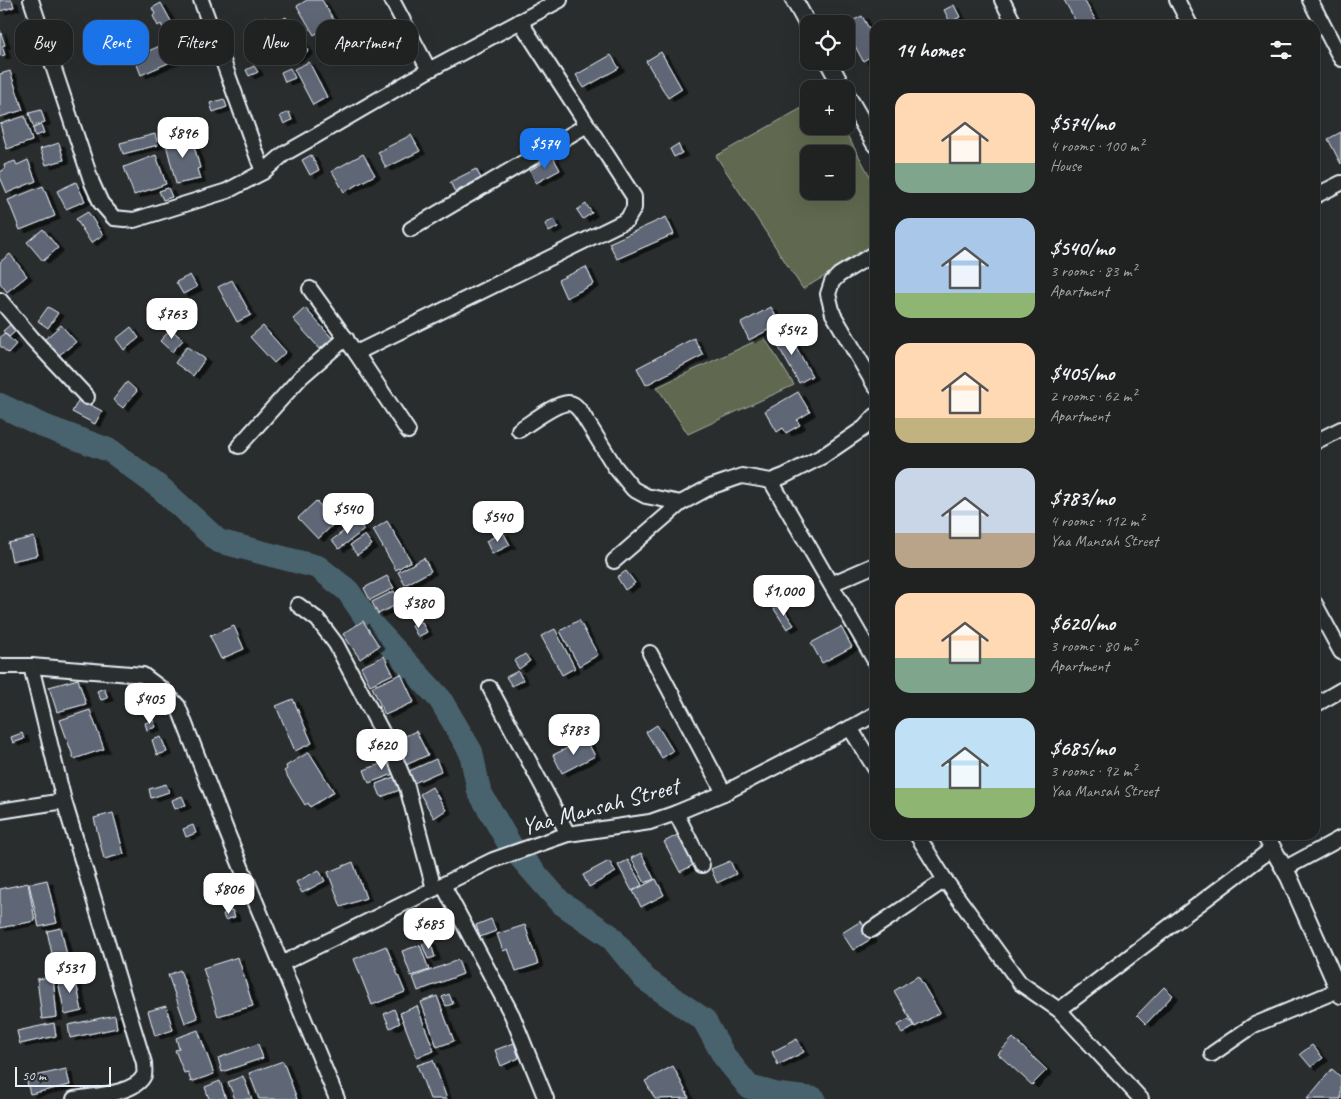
<!DOCTYPE html>
<html lang="en">
<head>
<meta charset="utf-8">
<style>
  body { margin:0; font-family:Caveat,sans-serif; background:#282a2a; color:#f1f3f6; height:100vh; display:flex; flex-direction:column; font-size:19px; white-space:nowrap }
  * { box-sizing:border-box; margin:0 }
  p { font-size:16px; color:#a2a4a5 }
  .icon { flex:none; width:28px; height:28px; fill:none; stroke:currentColor; stroke-width:2; stroke-linecap:round; stroke-linejoin:round }
  .map { position:relative; flex:1; overflow:hidden }
  .drawer { position:absolute; left:870px; top:20px; width:450px; height:820px; display:flex; flex-direction:column; background:#202222; border-radius:15px; box-shadow:0 5px 20px #0002,0 0 0 1px #3d3f40 }
  .drawer>* { flex:none }
  .banner { position:absolute; left:15px; top:20px; width:475px; height:45px; display:flex; gap:10px }
  .tools { position:absolute; left:800px; top:15px; display:grid; gap:10px }
  .tools a { display:grid; place-items:center; width:55px; height:55px; border-radius:10px; background:#202222; box-shadow:0 5px 20px #0002,0 0 0 1px #3d3f40; font-size:25px }
  .scale { position:absolute; left:15px; bottom:12px; width:96px; box-sizing:border-box; padding-left:5px; border:2px solid #e8f1f8; border-top:0; font-size:14px; line-height:18px; white-space:nowrap; color:#e8f1f8; -webkit-text-stroke:4px #2a2d2e; paint-order:stroke }
  .price { position:absolute; translate:-50% -42px; padding:0 11px; border-radius:10px; background:#fff; color:#222; font-size:16px; line-height:32px; filter:drop-shadow(0 1px 2px #0008) }
  .price::after { content:''; position:absolute; left:50%; top:30px; width:15px; height:11px; margin-left:-8px; background:inherit; clip-path:polygon(0 0,100% 0,50% 100%) }
  .price.active { background:#1a73e8; color:#fff }
  ul { padding:0; list-style:none }
  li { display:flex; align-items:center; gap:15px; height:125px; padding:0 25px }
  li span { display:grid; place-items:center; flex:none; width:140px; height:100px; border-radius:15px; color:#555 }
  li>.icon { margin-inline-start:auto }
  span .icon { width:60px; height:60px; fill:#fffc; stroke-width:1 }
  li b { font-size:21px }
  h2 { display:flex; justify-content:space-between; align-items:center; height:60px; padding:0 25px; font-size:21px }
  .pill { padding:0 18px; border-radius:15px; background:#202222; box-shadow:0 5px 20px #0002,0 0 0 1px #3d3f40; font-size:18px; line-height:45px }
  .pill.active { background:#1a73e8; color:#fff }
  .map>svg:first-child { display:block }
  .green { fill:#606950; stroke:#a4ada4; fill-rule:evenodd }
  .lines { fill:none; stroke-linecap:round; stroke-linejoin:round }
  .river { stroke:#4a646e; stroke-width:24 }
  .building { fill:#5f6674; stroke:#e8f1f8; filter:url(#shadow) }
  .minor-casing { stroke:#e8f1f8; stroke-width:18 }
  .tertiary-casing { stroke:#e8f1f8; stroke-width:20 }
  .minor { stroke:#2a2d2e; stroke-width:14 }
  .tertiary { stroke:#2a2d2e; stroke-width:16 }
  .labels { text-anchor:middle; stroke-width:4; stroke-linejoin:round; paint-order:stroke }
  .street-label { font-size:24px; fill:#e8f1f8; stroke:#2a2d2e }
</style>
</head>
<body>
<div class="map">
<svg width="1341" height="1099" viewBox="0 0 1341 1099">
  <defs>
    <filter id="shadow"><feDropShadow dx="5.5" dy="3" stdDeviation="0" flood-color="#0009"/></filter>
  </defs>
  <rect width="100%" height="100%" fill="#2a2d2e"/>
  <filter id="ink" filterUnits="userSpaceOnUse"><feTurbulence type="fractalNoise" baseFrequency=".02" numOctaves="2"/><feDisplacementMap in="SourceGraphic" scale="10" xChannelSelector="R" yChannelSelector="G"/><feConvolveMatrix kernelMatrix="1 2 1 2 8 2 1 2 1" color-interpolation-filters="sRGB"/></filter>
  <g filter="url(#ink)">
    <g class="green">
      <path d="M809,104v22h33l33,59v61l-72,43 -87,-133zM809,154h37v37h-37z"/>
      <path d="M764,337l30,48 -106,49 -31,-47z"/>
    </g>
    <g class="lines">
      <path class="river" d="M0,405l46,22 65,24 52,39 55,51 100,26 30,24 21,31 71,77 31,53 8,39 31,54 50,57 50,34 35,43 59,41 20,36 25,31 30,8 35,4"/>
    </g>
    <g class="building">
      <path d="M0,0h12l2,7 -14,4z"/>
      <path d="M307,0h15l13,22 -21,13 -17,-29z"/>
      <path d="M1064,0h20l14,24 -20,1z"/>
      <path d="M161,3l11,20 -9,5 -2,-4 -3,2 -5,-10 2,-2 -3,-6z"/>
      <path d="M954,5l6,12 -10,5 -6,-12z"/>
      <path d="M862,16l13,23v15l-12,7 -17,-32v-5z"/>
      <path d="M266,17l6,12 -10,5 -6,-11z"/>
      <path d="M286,17l22,34 -14,9 -23,-34z"/>
      <path d="M0,30l5,15 -3,1 3,9 -5,1z"/>
      <path d="M167,43l8,17 -34,15 -7,-18z"/>
      <path d="M26,49l3,8 -9,3 -2,-9z"/>
      <path d="M661,52l21,37 -14,9 -22,-37z"/>
      <path d="M611,55l8,13 -35,20 -8,-13z"/>
      <path d="M309,62l18,35 -14,8 -19,-36z"/>
      <path d="M254,66l4,6 -9,4 -3,-6z"/>
      <path d="M290,68l5,10 -10,4 -4,-10z"/>
      <path d="M10,71l13,39 -23,7v-43z"/>
      <path d="M224,99l3,8 -14,5 -3,-9z"/>
      <path d="M41,110l4,12 -12,4 -4,-13z"/>
      <path d="M289,112l3,8 -8,4 -4,-8z"/>
      <path d="M25,116l7,25 -25,8 -7,-25z"/>
      <path d="M41,125l3,8 -9,3 -2,-8z"/>
      <path d="M1341,132v32l-13,-25z"/>
      <path d="M155,134l3,11 -35,9 -3,-11z"/>
      <path d="M189,134l2,9 2,-1 7,26 -3,1 3,10 -24,5 -11,-44z"/>
      <path d="M411,135l9,16 -34,17 -8,-16z"/>
      <path d="M533,140l4,6 -7,5 -4,-7z"/>
      <path d="M59,143l5,17 -18,5 -6,-16z"/>
      <path d="M678,144l4,9 -8,4 -4,-8z"/>
      <path d="M363,154l12,21 -31,17 -12,-21z"/>
      <path d="M156,155l10,29 -32,11 -10,-28z"/>
      <path d="M311,155l8,15 -9,5 -8,-15z"/>
      <path d="M553,157l7,13 -24,13 -6,-13z"/>
      <path d="M28,160l8,21 -29,12 -7,-16v-5l5,-3 -1,-4 11,-4 2,4z"/>
      <path d="M476,169l5,9 -26,14 -5,-10z"/>
      <path d="M76,182l9,19 -19,8 -9,-18z"/>
      <path d="M43,186l12,30 -35,14 -12,-30z"/>
      <path d="M168,188l4,9 -9,3 -4,-9z"/>
      <path d="M586,204l6,9 -9,6 -6,-9z"/>
      <path d="M88,212l15,23 -12,8 -15,-24z"/>
      <path d="M666,217l8,17 -57,25 -8,-16z"/>
      <path d="M554,219l4,8 -9,5 -4,-8z"/>
      <path d="M43,229l15,19 -15,13 -16,-19z"/>
      <path d="M10,254l17,22 -20,16 -7,-9v-21z"/>
      <path d="M586,267l8,17 -28,14 -8,-18z"/>
      <path d="M190,275l7,12 -14,7 -7,-12z"/>
      <path d="M232,280l19,35 -14,7 -19,-35z"/>
      <path d="M48,307l10,6 -10,15 -10,-7z"/>
      <path d="M771,307l9,17 -31,16 -8,-17z"/>
      <path d="M305,308l27,30 -12,11 -27,-30z"/>
      <path d="M12,323l6,6 -9,8 -6,-6z"/>
      <path d="M61,325l15,17 -18,14 -14,-16z"/>
      <path d="M263,326l23,26 -12,11 -24,-26z"/>
      <path d="M131,327l8,11 -15,12 -8,-11z"/>
      <path d="M171,329l12,11 -11,12 -12,-11z"/>
      <path d="M786,329l26,47 -13,7 -26,-46z"/>
      <path d="M4,333l12,11 -8,9 -8,-7v-8z"/>
      <path d="M694,338l9,17 -57,30 -9,-17z"/>
      <path d="M187,346l18,13 -12,17 -18,-13z"/>
      <path d="M127,382l10,9 -14,17 -10,-8z"/>
      <path d="M798,392l12,20 -13,8 3,5 -14,8 -3,-5 -6,4 -12,-21z"/>
      <path d="M79,399l23,12 -7,13 -23,-12z"/>
      <path d="M316,501l20,21 -18,17 -20,-21z"/>
      <path d="M357,521l7,9 -25,19 -7,-9z"/>
      <path d="M387,521l24,40 -15,9 -23,-40z"/>
      <path d="M503,532l7,13 -18,9 -6,-13z"/>
      <path d="M365,535l7,10 -15,10 -7,-10z"/>
      <path d="M34,537l4,18 -26,6 -4,-18z"/>
      <path d="M424,558l7,13 -26,14 -7,-13z"/>
      <path d="M626,571l9,12 -10,7 -8,-13z"/>
      <path d="M387,576l7,12 -24,12 -6,-12z"/>
      <path d="M394,591l6,12 -22,11 -6,-12z"/>
      <path d="M780,605l14,20 -7,4 -13,-20z"/>
      <path d="M579,620l19,35 -19,11 -19,-35z"/>
      <path d="M363,621l16,25 -19,13 -17,-25z"/>
      <path d="M421,621l6,11 -9,5 -6,-11z"/>
      <path d="M234,626l10,23 -23,10 -11,-23z"/>
      <path d="M841,627l11,20 -30,16 -11,-20z"/>
      <path d="M555,629l20,39 -13,7 -21,-39z"/>
      <path d="M525,654l5,7 -11,8 -5,-8z"/>
      <path d="M384,656l9,18 -23,11 -9,-18z"/>
      <path d="M518,671l5,9 -11,6 -6,-9z"/>
      <path d="M401,674l13,28 -29,13 -13,-28z"/>
      <path d="M78,679l8,25 -29,8 -8,-25z"/>
      <path d="M104,688l4,10 -7,2 -4,-9z"/>
      <path d="M293,699l19,44 -17,8 -19,-45z"/>
      <path d="M90,710l14,39 -30,10 -14,-39z"/>
      <path d="M153,720l3,7 -9,3 -2,-7z"/>
      <path d="M657,725l16,26 -11,7 -16,-26z"/>
      <path d="M416,731l12,24 -22,10 -11,-24z"/>
      <path d="M22,733l2,6 -11,4 -2,-6z"/>
      <path d="M161,737l6,15 -10,3 -5,-15z"/>
      <path d="M586,739l9,17 -33,17 -9,-18z"/>
      <path d="M309,752l25,40 -24,15 -2,-4 -3,2 -21,-34 3,-2 -1,-3z"/>
      <path d="M394,759l5,13 -30,11 -5,-13z"/>
      <path d="M436,759l5,12 -27,12 -5,-12z"/>
      <path d="M399,775l6,13 -24,9 -5,-13z"/>
      <path d="M166,784l3,8 -18,6 -2,-9z"/>
      <path d="M432,787l14,23 -12,8 -14,-24z"/>
      <path d="M182,796l4,9 -11,4 -3,-9z"/>
      <path d="M113,813l11,41 -20,5 -10,-41z"/>
      <path d="M193,825l3,8 -10,4 -3,-8z"/>
      <path d="M681,833l16,30 -17,9 -16,-30z"/>
      <path d="M641,853l13,26 -9,4 -14,-25z"/>
      <path d="M628,860l14,25 -10,6 -14,-26z"/>
      <path d="M609,861l7,11 -27,15 -6,-12z"/>
      <path d="M730,861l6,13 -19,9 -6,-14z"/>
      <path d="M353,862l13,36 -25,9 -13,-35z"/>
      <path d="M319,870l6,11 -23,12 -6,-11z"/>
      <path d="M656,879l8,16 -23,12 -8,-16z"/>
      <path d="M47,880l10,43 -18,4 -10,-43z"/>
      <path d="M28,883l7,38 -35,7v-39z"/>
      <path d="M232,910l3,7 -10,3 -2,-6z"/>
      <path d="M491,919l5,12 -16,6 -4,-12z"/>
      <path d="M861,921l10,18 -18,11 -11,-17z"/>
      <path d="M525,925l13,39 -22,7 -8,-22 -5,2 -6,-17z"/>
      <path d="M61,928l9,41 -14,3 -9,-41z"/>
      <path d="M430,941l5,16 -7,2 -6,-15z"/>
      <path d="M420,945l9,25 -18,6 -9,-25z"/>
      <path d="M386,946l19,46 -33,13 -18,-46z"/>
      <path d="M238,957l15,49 -35,10 -15,-48z"/>
      <path d="M458,960l5,14 -45,17 -5,-14z"/>
      <path d="M180,970l18,48 -13,5 -17,-48z"/>
      <path d="M74,972l8,39 -17,4 -8,-39z"/>
      <path d="M918,976l22,37 -25,14 -21,-36z"/>
      <path d="M53,977l4,40 -15,2 -5,-40z"/>
      <path d="M1164,987l9,8 -27,29 -9,-9z"/>
      <path d="M449,994l4,10 -7,2 -4,-9z"/>
      <path d="M437,996l17,45 -17,6 -16,-45z"/>
      <path d="M166,1006l7,24 -18,6 -7,-25z"/>
      <path d="M417,1006l17,45 -17,6 -17,-44z"/>
      <path d="M394,1009l6,14 -10,5 -6,-14z"/>
      <path d="M115,1015l2,13 -47,10 -2,-13z"/>
      <path d="M909,1019l5,8 -12,7 -4,-9z"/>
      <path d="M54,1023l2,13 -36,8 -3,-13z"/>
      <path d="M198,1030l16,44 -23,8 -3,-10 -4,1 -9,-23 4,-1 -3,-11z"/>
      <path d="M1013,1038l34,32 -15,15 -34,-31z"/>
      <path d="M797,1039l7,13 -26,13 -6,-13z"/>
      <path d="M514,1043l5,15 -18,8 -6,-16z"/>
      <path d="M258,1044l5,14 -41,14 -4,-14z"/>
      <path d="M1312,1045l11,13 -12,9 -11,-13z"/>
      <path d="M433,1060l14,39h-17l-13,-34z"/>
      <path d="M283,1061l14,38h-38l-10,-26z"/>
      <path d="M673,1066l16,32 -34,1 -10,-18z"/>
      <path d="M66,1069l4,16 -40,9 -4,-16z"/>
      <path d="M1332,1069l9,8v22h-34z"/>
      <path d="M243,1076l9,23h-17l-7,-17z"/>
      <path d="M220,1081l6,18h-17l-4,-12z"/>
    </g>
    <g class="lines">
      <g class="minor-casing">
        <g id="minor">
          <path d="M31,0l61,183 9,20 13,15 20,2 93,-29 36,-19 21,-18 23,-13 122,-71 131,-70"/>
          <path d="M201,0l62,172"/>
          <path d="M392,0l37,70"/>
          <path d="M1002,0l13,25"/>
          <path d="M1177,0l13,25"/>
          <path d="M1310,0l31,59"/>
          <path d="M1315,196l26,-13"/>
          <path d="M411,229l176,-104"/>
          <path d="M875,253l-36,22 -7,7 -4,12 5,20 42,72"/>
          <path d="M310,289l46,64 52,78"/>
          <path d="M0,300l32,38 55,59"/>
          <path d="M356,353l271,-133 7,-12v-11l-114,-176"/>
          <path d="M519,430c13,-8 35,-26 49,-27 7,0 9,5 13,9l34,55 18,22 13,7 35,7"/>
          <path d="M1315,442l26,-13"/>
          <path d="M239,446l62,-69 45,-39"/>
          <path d="M771,481l104,180"/>
          <path d="M614,561l67,-58 29,-16 32,-11 29,5 13,-5 39,-20 41,-28 11,-12"/>
          <path d="M831,584l44,-19"/>
          <path d="M1315,604l26,48"/>
          <path d="M298,605l20,15 18,24 56,107 15,36 27,102"/>
          <path d="M650,653l74,140"/>
          <path d="M0,666h31l112,9 20,15 15,16 50,129 109,264"/>
          <path d="M31,666l33,135 80,262c0,4 1,9 0,12 -8,19 -52,21 -70,24"/>
          <path d="M490,688l78,146"/>
          <path d="M1315,705l26,-15"/>
          <path d="M850,728l25,40"/>
          <path d="M0,811l64,-10"/>
          <path d="M676,813l26,52"/>
          <path d="M917,835l28,45"/>
          <path d="M1284,869l57,-31"/>
          <path d="M443,885l69,130 34,84"/>
          <path d="M871,930l74,-50 75,103 39,27 82,89"/>
          <path d="M281,964l212,-104 75,-26 82,-12 26,-9 48,-20 132,-68 19,-11"/>
          <path d="M1059,1010l214,-162"/>
          <path d="M1212,1054l42,-29 87,-36"/>
        </g>
      </g>
      <g class="tertiary-casing">
        <g id="tertiary">
          <path d="M794,0l15,27"/>
          <path d="M828,61l15,28"/>
          <path d="M846,94l29,50"/>
          <path d="M1265,835l24,42 52,118"/>
        </g>
      </g>
      <use href="#minor" class="minor"/>
      <use href="#tertiary" class="tertiary"/>
    </g>
  </g>
  <g class="labels">
    <g class="street-label">
      <text transform="translate(600 806) rotate(-15)" y="8">Yaa Mansah Street</text>
    </g>
  </g>
</svg>
<div class="tools">
<a><svg class="icon" aria-label="locate" viewBox="0 0 24 24"><circle cx="12" cy="12" r="6"/><path d="M12 2v4M12 18v4M2 12h4M18 12h4"/></svg></a>
<a>+</a>
<a>−</a>
</div>
<div class="scale">50 m</div>
<b class="price" style="left:183px;top:159px">$896</b>
<b class="price active" style="left:545px;top:170px">$574</b>
<b class="price" style="left:172px;top:340px">$763</b>
<b class="price" style="left:792px;top:356px">$542</b>
<b class="price" style="left:348px;top:535px">$540</b>
<b class="price" style="left:498px;top:543px">$540</b>
<b class="price" style="left:784px;top:617px">$1,000</b>
<b class="price" style="left:419px;top:629px">$380</b>
<b class="price" style="left:150px;top:725px">$405</b>
<b class="price" style="left:574px;top:756px">$783</b>
<b class="price" style="left:382px;top:771px">$620</b>
<b class="price" style="left:229px;top:915px">$806</b>
<b class="price" style="left:429px;top:950px">$685</b>
<b class="price" style="left:70px;top:994px">$531</b>
<div class="banner">
<a class="pill">Buy</a>
<a class="pill active">Rent</a>
<a class="pill">Filters</a>
<a class="pill">New</a>
<a class="pill">Apartment</a>
</div>
<section class="drawer">
<h2>14 homes<svg class="icon" aria-label="filters" viewBox="0 0 24 24"><path d="M4 7h16M4 17h16"/><circle cx="9" cy="7" r="2"/><circle cx="15" cy="17" r="2"/></svg></h2>
<ul>
<li><span style="background:linear-gradient(#ffd9b3 70%,#7fa58c 0)"><svg class="icon" aria-label="home" viewBox="0 0 24 24"><path d="M3 11l9-7 9 7M6 9v11h12V9"/></svg></span><div><b>$574/mo</b><p>4 rooms · 100 m²</p><p>House</p></div></li>
<li><span style="background:linear-gradient(#a9c7e8 75%,#8fb573 0)"><svg class="icon" aria-label="home" viewBox="0 0 24 24"><path d="M3 11l9-7 9 7M6 9v11h12V9"/></svg></span><div><b>$540/mo</b><p>3 rooms · 83 m²</p><p>Apartment</p></div></li>
<li><span style="background:linear-gradient(#ffd9b3 75%,#c2b280 0)"><svg class="icon" aria-label="home" viewBox="0 0 24 24"><path d="M3 11l9-7 9 7M6 9v11h12V9"/></svg></span><div><b>$405/mo</b><p>2 rooms · 62 m²</p><p>Apartment</p></div></li>
<li><span style="background:linear-gradient(#c9d6e8 65%,#b9a48a 0)"><svg class="icon" aria-label="home" viewBox="0 0 24 24"><path d="M3 11l9-7 9 7M6 9v11h12V9"/></svg></span><div><b>$783/mo</b><p>4 rooms · 112 m²</p><p>Yaa Mansah Street</p></div></li>
<li><span style="background:linear-gradient(#ffd9b3 65%,#7fa58c 0)"><svg class="icon" aria-label="home" viewBox="0 0 24 24"><path d="M3 11l9-7 9 7M6 9v11h12V9"/></svg></span><div><b>$620/mo</b><p>3 rooms · 80 m²</p><p>Apartment</p></div></li>
<li><span style="background:linear-gradient(#bfe0f5 70%,#8fb573 0)"><svg class="icon" aria-label="home" viewBox="0 0 24 24"><path d="M3 11l9-7 9 7M6 9v11h12V9"/></svg></span><div><b>$685/mo</b><p>3 rooms · 92 m²</p><p>Yaa Mansah Street</p></div></li>
</ul>
</section>
</div>
</body>
</html>
